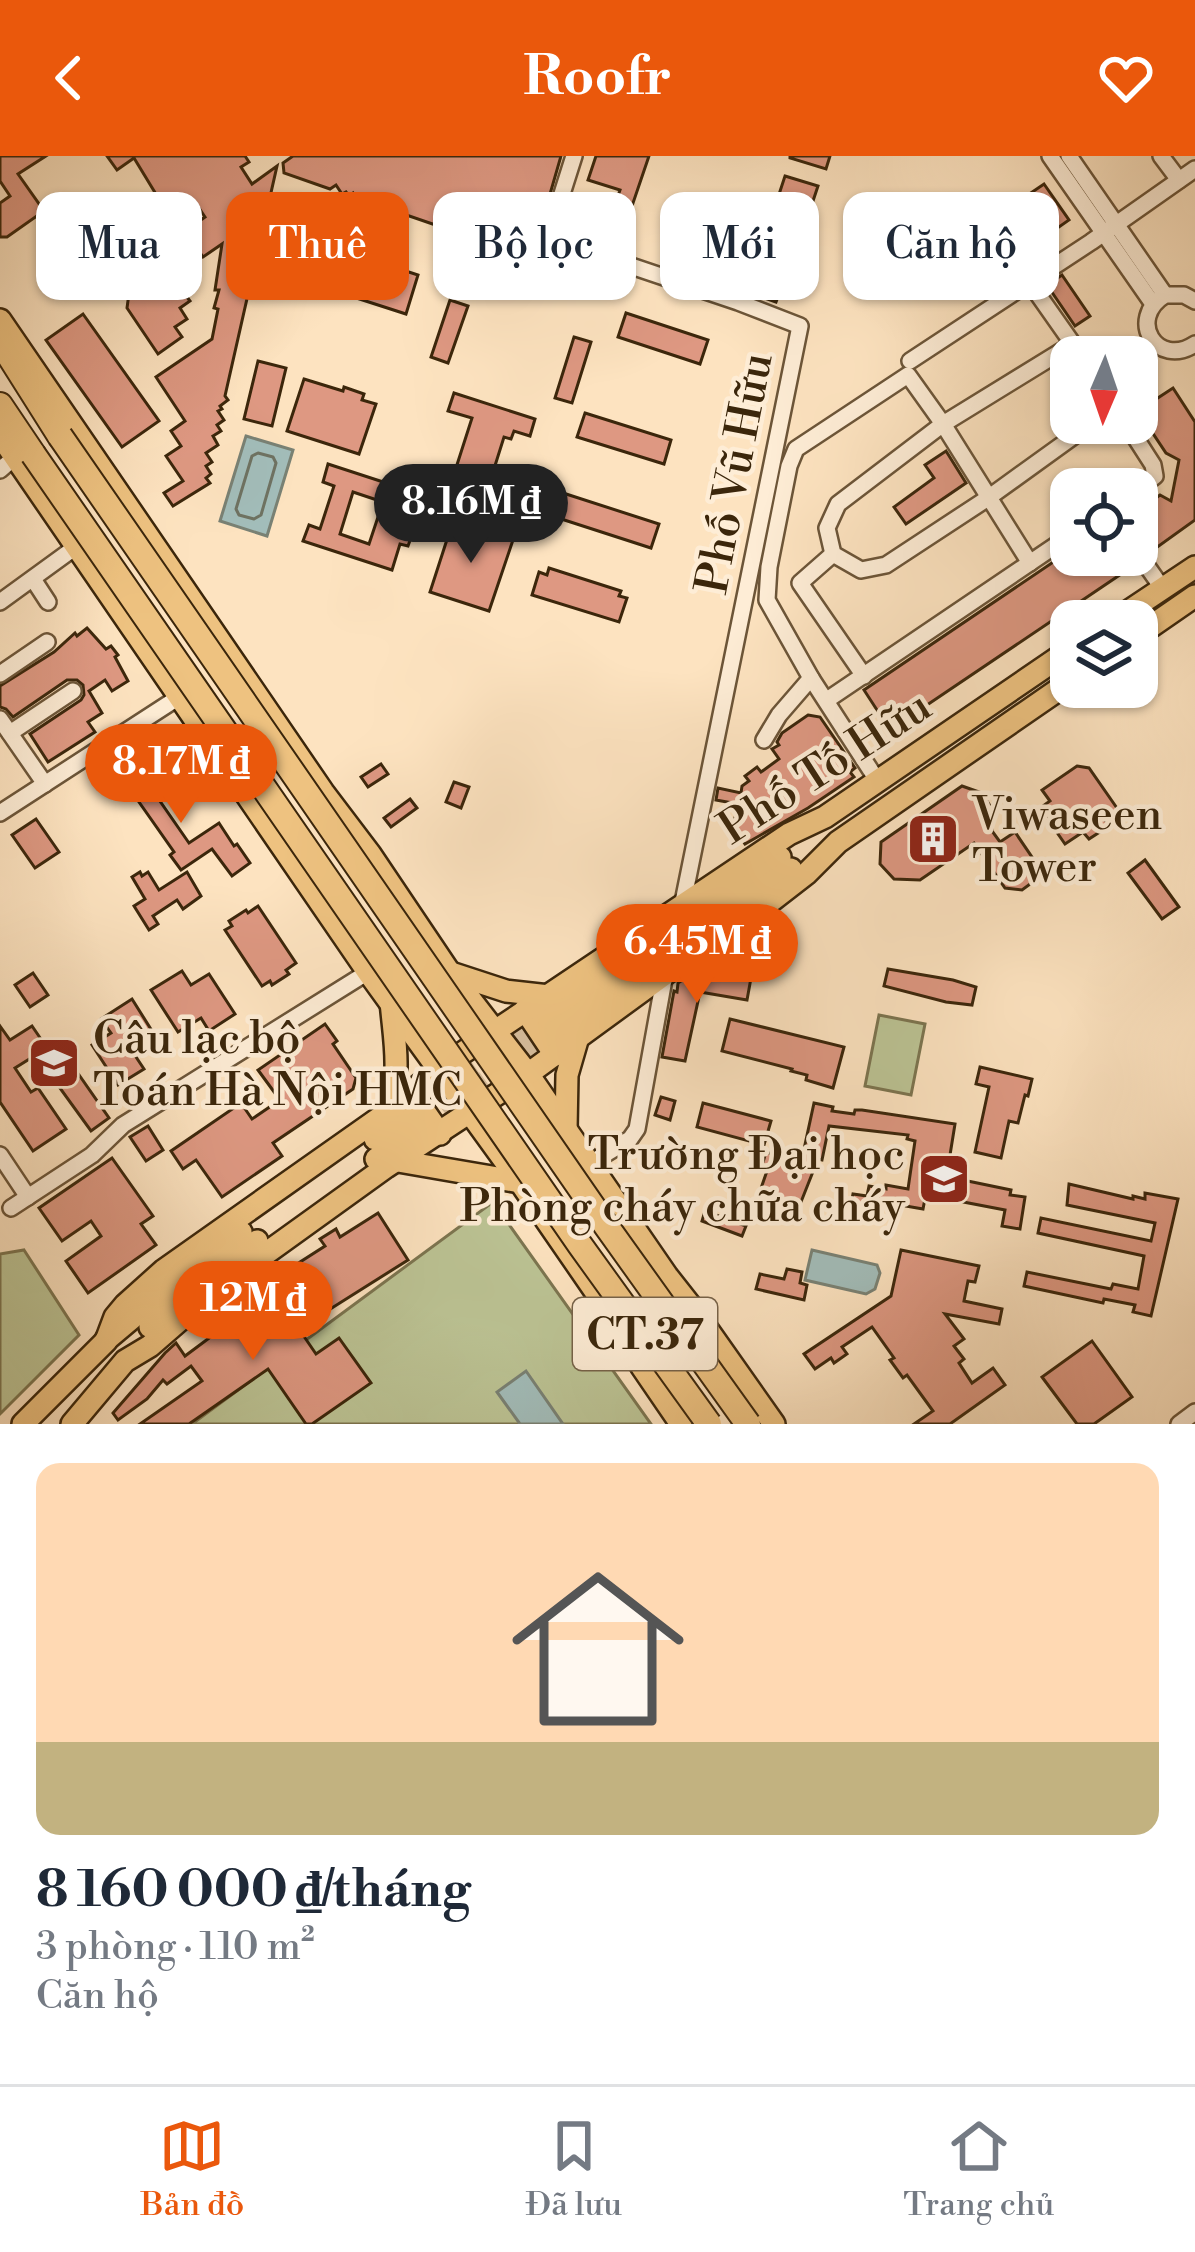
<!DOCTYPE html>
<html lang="vi">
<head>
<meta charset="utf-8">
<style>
  body { margin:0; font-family:"Libre Bodoni",serif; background:#f2f2f3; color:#1f2937; height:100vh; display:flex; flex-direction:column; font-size:45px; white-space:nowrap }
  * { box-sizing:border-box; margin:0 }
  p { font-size:39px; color:#747a83 }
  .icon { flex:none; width:66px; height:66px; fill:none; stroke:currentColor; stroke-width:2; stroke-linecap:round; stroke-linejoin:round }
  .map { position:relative; height:1268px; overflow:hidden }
  .drawer { display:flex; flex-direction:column; background:#fff; flex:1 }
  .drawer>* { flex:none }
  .hud { position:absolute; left:36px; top:36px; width:1125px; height:108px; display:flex; gap:24px }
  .needle { width:78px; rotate:182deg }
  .controls { position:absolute; left:1050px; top:180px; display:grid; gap:24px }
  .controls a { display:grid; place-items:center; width:108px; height:108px; border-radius:24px; background:#fff; box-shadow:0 3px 9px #0004; font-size:60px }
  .price { position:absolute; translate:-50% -102px; padding:0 27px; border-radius:42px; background:#ea580c; color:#fff; font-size:39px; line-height:78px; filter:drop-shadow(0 3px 6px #0008) }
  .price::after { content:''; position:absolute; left:50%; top:72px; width:36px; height:27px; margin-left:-18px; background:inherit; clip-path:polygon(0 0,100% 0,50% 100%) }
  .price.on { background:#222; color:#fff }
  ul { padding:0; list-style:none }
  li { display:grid; align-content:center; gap:24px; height:636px; padding:0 36px }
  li+li { border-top:3px solid #e0e1e3 }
  li span { display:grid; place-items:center; height:372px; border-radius:24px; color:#555 }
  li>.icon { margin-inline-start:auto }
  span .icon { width:216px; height:216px; fill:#fffc; stroke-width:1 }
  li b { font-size:51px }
  .pill { padding:0 42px; border-radius:24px; background:#fff; box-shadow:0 3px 9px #0004; font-size:42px; line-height:108px }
  .pill.on { background:#ea580c; color:#fff }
  header { display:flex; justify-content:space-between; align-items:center; height:156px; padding:0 36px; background:#ea580c; color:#fff; font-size:54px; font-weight:800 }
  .dock { display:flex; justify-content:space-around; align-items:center; height:168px; border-top:3px solid #e0e1e3; background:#fff; font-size:33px; color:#747a83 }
  .dock a { display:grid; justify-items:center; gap:6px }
  .dock .on { color:#ea580c }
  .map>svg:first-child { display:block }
  .green { fill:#bcc495; stroke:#7c7550; stroke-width:3 }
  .water { fill:#a2bdba; stroke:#798174; stroke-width:3 }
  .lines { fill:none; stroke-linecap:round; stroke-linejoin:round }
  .shore { stroke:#6e7262; stroke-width:3 }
  .building { fill:#de9882; stroke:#3b260b; stroke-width:3; fill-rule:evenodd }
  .major-tunnel { stroke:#d6bd9c; stroke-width:21; stroke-dasharray:21 10; stroke-linecap:butt }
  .minor-casing { stroke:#6c5538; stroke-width:20 }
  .major-casing { stroke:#3b260b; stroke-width:26 }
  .highway-casing { stroke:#3b260b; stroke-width:28 }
  .minor { stroke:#feedd6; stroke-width:15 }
  .major { stroke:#eec280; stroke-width:21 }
  .highway { stroke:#eec280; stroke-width:24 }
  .highway-bridge-casing { stroke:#3b260b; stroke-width:28; stroke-linecap:butt }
  .highway-bridge { stroke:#eec280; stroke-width:24 }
  .labels { text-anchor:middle; stroke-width:9; stroke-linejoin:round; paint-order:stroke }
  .shield { fill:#feedd6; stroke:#766248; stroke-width:3 }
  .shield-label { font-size:42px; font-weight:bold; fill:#3b260b }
  .street-label { font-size:45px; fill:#3b260b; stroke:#feedd6 }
  .poi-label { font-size:45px; fill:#3b260b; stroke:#feedd6; text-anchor:start }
</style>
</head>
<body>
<header><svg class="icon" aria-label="back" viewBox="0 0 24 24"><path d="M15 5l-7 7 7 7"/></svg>Roofr<svg class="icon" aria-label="heart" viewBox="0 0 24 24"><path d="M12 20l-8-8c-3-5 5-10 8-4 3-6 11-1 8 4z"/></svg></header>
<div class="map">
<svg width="1195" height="1268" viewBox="0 0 1195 1268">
  <rect width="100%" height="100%" fill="#fde3c0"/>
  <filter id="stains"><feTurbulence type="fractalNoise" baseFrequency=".00167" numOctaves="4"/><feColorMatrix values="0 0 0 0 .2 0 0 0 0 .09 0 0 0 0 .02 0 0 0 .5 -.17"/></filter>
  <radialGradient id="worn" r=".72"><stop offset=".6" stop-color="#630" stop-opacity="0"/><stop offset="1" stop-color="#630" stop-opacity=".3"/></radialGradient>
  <g class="green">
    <path d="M879,859l46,9 -14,71 -46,-9z"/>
    <path d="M493,1046l158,222h-459z"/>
    <path d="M24,1094l55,85 -79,79v-160z"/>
  </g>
  <g class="water">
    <path d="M246,280l47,14 -26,86 -47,-15z"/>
    <path d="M812,1094l65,15 3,8 -5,16 -9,5 -61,-14z"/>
    <path d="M526,1215l37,53h-43l-23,-32z"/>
  </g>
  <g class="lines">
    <path class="shore" d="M258,297l15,4 3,6 -15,52 -7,4 -15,-4 -3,-6 16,-53z"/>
  </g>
  <g class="building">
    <path d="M0,0h46l-28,18 26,37 -37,26h-7v-34l10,-7 -10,-15z"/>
    <path d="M107,0h138l4,6 -8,5 11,17 25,-18 -52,230 3,4 -8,6 2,3 -4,2 6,9 -7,5 4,6 -8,5 5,9 -12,8 6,9 -6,4 5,8 -5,4 4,5 -37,23 -9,-13 19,-12 -17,-25 15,-10 -10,-15 14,-10 -29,-44 56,-38 6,-30 -4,-1 5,-18h-4l7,-46 -19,13 -18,-26 20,-14 -10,-15 -20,13 -9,-13 -4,2 -28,-46 -17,12z"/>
    <path d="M293,0h268l-28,97 -48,-11 3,-14 -8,1 -1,-17 -24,12 -2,7 -76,-26 -13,-11 -8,5 -3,-6 -4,3 -3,-4 -4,2 -6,-9 -6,4 -46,-16 -1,-10z"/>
    <path d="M596,0h53l-18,53 -16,-5 5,-14 -32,-10z"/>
    <path d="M790,0h40l-4,13 -36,-11z"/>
    <path d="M785,20l33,10 -23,69 10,3 -13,40 -13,-4 -3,8 -29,-10z"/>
    <path d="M1044,28l25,36 -76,53 -25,-37z"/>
    <path d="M108,54l20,30 -65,44 -25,-38 33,-21 4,6z"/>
    <path d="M348,96l70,23 -12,39 -59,-19 5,-15 -12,-3z"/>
    <path d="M175,99l18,26 -12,8 9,12 -10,7 7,11 -12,8 7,10 -24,17 -31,-46 3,-22z"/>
    <path d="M1062,119l28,41 -15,10 -28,-41z"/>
    <path d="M450,144l18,6 -20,57 -17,-6z"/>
    <path d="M626,157l82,27 -8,24 -82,-27z"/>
    <path d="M83,158l76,107 -37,26 -76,-107z"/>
    <path d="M574,181l17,5 -19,61 -17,-5z"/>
    <path d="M258,205l28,7 -14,58 -28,-7z"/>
    <path d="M304,223l39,12 1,-4 20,7 -2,6 14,4 -17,50 -72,-23z"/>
    <path d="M1173,232l22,34v98l-39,28 -19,-26v-10l23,-17 11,6 8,-41 -13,-7 -28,-42z"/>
    <path d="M454,237l81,26 -5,17 -16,-5 -3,8 -7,-2 -17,54 -27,-9 2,-9 -7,-2 17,-53 -24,-7z"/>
    <path d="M585,257l86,27 -7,24 -87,-27z"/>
    <path d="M946,295l20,32 -60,41 -12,-17 40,-29 -9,-13z"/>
    <path d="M328,308l89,29 -8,26 8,2 -9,25 -8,-2 -8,26 -89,-29 6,-16 11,4 14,-43 -11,-4zM353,336l30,10 -14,42 -29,-10z"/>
    <path d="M563,337l96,31 -8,24 -96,-31z"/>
    <path d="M453,365l60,19 -24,71 -59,-19z"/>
    <path d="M1071,394v5h55l7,11 -243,164 -26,-40z"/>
    <path d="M549,412l72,23 -2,5 8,2 -8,24 -87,-27 7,-23 8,3z"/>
    <path d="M87,472l19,21 5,-3 7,9 -3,2 13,24 -16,10 -7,-11 -16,11 13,22 -14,9 7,10 -47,30 -18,-28 51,-34 3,-5 -1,-10 -6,-5h-10l-54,37 -7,-8 -6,-2v-21l54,-34 21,-19 2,3z"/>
    <path d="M808,559l12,2 35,51 -5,4 4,5 -46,31 -63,36 -12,-17 5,-23 -22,-4 2,-12 23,5 1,-7 7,-5 -4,-5 12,-9 4,5 18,-13 -7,-10 7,-4 -2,-3 5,-9z"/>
    <path d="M128,599l61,88 30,-20 15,23 3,-2 13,19 -18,13 -20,-27 -31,21 -11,-15 4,-3 -61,-87z"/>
    <path d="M381,608l7,10 -20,13 -7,-10z"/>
    <path d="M1077,610l12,2 30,43 -14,9 4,6 -20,13 -6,-7 -18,12 -25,-36 10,-7 -8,-11z"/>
    <path d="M454,626l15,5 -8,21 -15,-6z"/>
    <path d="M962,630l20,7 10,16v22l8,11 15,-10 23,34 -1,13 -15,11 -17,-2 -31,-45 -54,37 -26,-1 -14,-15 1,-22z"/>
    <path d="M410,643l7,9 -26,19 -7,-9z"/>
    <path d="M36,663l23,33 -24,16 -23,-33z"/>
    <path d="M1145,704l34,47 -17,12 -34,-46z"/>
    <path d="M140,716l2,4 6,-4 11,18 28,-18 14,24 -18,13 -6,-9 -24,16 5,8 -9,6 -15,-24 11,-7 -13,-22z"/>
    <path d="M258,750l38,57 -10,7 3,4 -17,11 -2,-4 -8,5 -37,-56 7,-4 -3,-5 17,-11 2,3z"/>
    <path d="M699,813l52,9 -4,22 -47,-8 -15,69 -23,-4 12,-66 3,1 1,-9z"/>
    <path d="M888,813l65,11 23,7 -4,18 -26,-3 -62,-16z"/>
    <path d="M182,815l9,14 18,-11 26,40 -26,17 -8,-13 -23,14 -27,-42z"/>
    <path d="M33,817l15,22 -18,12 -15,-22z"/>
    <path d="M132,843l27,43 -23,15 8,12 -26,16 -26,-40 19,-12 -10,-14z"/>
    <path d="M730,863l114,28 -11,41 -27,-8 1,-5 -16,-4 1,-2 -70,-18z"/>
    <path d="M325,868l12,17 -4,3 23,34 -3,11 -80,54 9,13 -60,41 -26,-37 -13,9 -12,-18 70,-48 11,16 28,-19 -22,-30z"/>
    <path d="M0,870l10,14 22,-14 15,22 -32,20 16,24 7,-4 28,41 -33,22 -33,-49z"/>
    <path d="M61,893l48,69 -18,13 -34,-47 -12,-25z"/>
    <path d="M980,911l52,12 -4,17 -3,-1 -7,28 -9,-2 -8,37 -26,-6 14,-65 -13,-3z"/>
    <path d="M661,941l14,4 -5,19 -15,-5z"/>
    <path d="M703,947l68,18 -7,24 -67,-18z"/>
    <path d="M814,947l19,4 -1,4 22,3 1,-4h7l93,14 -10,62 -17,-3 -5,26 -46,-8 -2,12 -25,-4 3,-15 14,2 2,-10 17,3v-4l22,4 7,-48 -8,-2 1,-4 -79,-9 -7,34 -4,-1 -19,48 -40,-13 8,-23 -6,-2 5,-17 35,11z"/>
    <path d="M148,970l15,24 -17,11 -16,-24z"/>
    <path d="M112,1002l41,58 -12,8 15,21 -68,48 -22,-32 35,-25 -10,-15 -29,20 -23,-33z"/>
    <path d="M958,1023l53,11 -1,5 15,2 -5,32 -18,-3 3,-16 -52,-10z"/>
    <path d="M1069,1028l64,15v-3l12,3v-6l33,6 -27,117 -18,-4 2,-7 -31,-6 -1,4 -79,-17 3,-14 84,17 2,-5 25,5 6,-33 -106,-23 3,-15 110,23 4,-18 -88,-18z"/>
    <path d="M705,1055l41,15 -4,10 -40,-15z"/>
    <path d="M378,1057l30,47 -92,58 -30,-47 39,-25 -5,-7 16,-10 4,8z"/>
    <path d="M901,1094l78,16 -4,16 -7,-1 -4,20 38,8 -3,15 -54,-10 19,25 -10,7 10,13 -5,4 13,20 21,-15 12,17 -55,39h-36l19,-13 -26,-36 -4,3 -13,-18 4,-2 -22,-31 -30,20 5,7 -13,9 -3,-5 -16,11 -11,-15 87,-58z"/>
    <path d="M787,1113l15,3 -2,11 7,2 -3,15 -48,-11 4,-15 24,5z"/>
    <path d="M262,1119l54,79 23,-16 32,45 -59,41h-6l-38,-55 -79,55h-49l62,-43 -11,-15 -24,18 -4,-4 -16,19 -29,21 -5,-7 52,-60 11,-10 9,13 39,-29 -11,-16z"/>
    <path d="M1092,1185l40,56 -38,27h-17l-35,-47z"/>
  </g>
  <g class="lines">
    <g class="major-tunnel">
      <path d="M408,960l140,-97"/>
      <path d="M418,973l139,-99"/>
    </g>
    <g class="minor-casing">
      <g id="minor">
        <path d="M574,0l-26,82 190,64 62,24 -118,581"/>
        <path d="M1050,0l103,148"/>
        <path d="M1069,0l96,139"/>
        <path d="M1161,0l18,24"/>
        <path d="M1030,127l52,74"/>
        <path d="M1195,145l-11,-6h-19c-39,24 -8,74 30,49"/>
        <path d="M1073,188l-130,80 -105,80 -11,24 6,26 28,16 25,-5 102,-67 104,-75"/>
        <path d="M910,205l181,-119 104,-73"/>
        <path d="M1126,267l27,42 2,11 -18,14"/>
        <path d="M0,314l16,-14"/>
        <path d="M1137,396l26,37"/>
        <path d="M833,398l-33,29 64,93"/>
        <path d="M33,423l15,23"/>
        <path d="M0,446l77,-56"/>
        <path d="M0,518l47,-32"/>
        <path d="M827,544l244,-165"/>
        <path d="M0,563l45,65"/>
        <path d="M10,577l63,-42"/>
        <path d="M764,584l15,-25 32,-37"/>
        <path d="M877,624l-66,-102 -44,-78 2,-33 20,-101 7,-17 112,-74 35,49 87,139"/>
        <path d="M0,657l179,-116"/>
        <path d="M0,999l28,42"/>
        <path d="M589,1008l41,-25 7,-10 28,-155"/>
        <path d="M11,1052l81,-53 31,-30 245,-153"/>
        <path d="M1179,1268l16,-12"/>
      </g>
    </g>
    <g class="major-casing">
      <g id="major">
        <path d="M0,164l323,472 47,62 80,119 78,101 139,202 26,33 81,115"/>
        <path d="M0,279l368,537 152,210 93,135 29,50 39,57"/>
        <path d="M1114,465l81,-54"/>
        <path d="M1137,480l58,-40"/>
        <path d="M451,817l55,18 43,5"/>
        <path d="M525,854l30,45"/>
        <path d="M548,862l232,-161"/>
        <path d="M557,874l234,-161"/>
        <path d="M411,936l29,42"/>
        <path d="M386,956c17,-36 8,-73 5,-111"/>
        <path d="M566,974l1,-55 11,-38"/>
        <path d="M375,983l33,-23"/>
        <path d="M376,1003l42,-30"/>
        <path d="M398,1005l122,21"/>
        <path d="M150,1171l22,-21 85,-65"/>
        <path d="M106,1184l50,-42 85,-66"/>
        <path d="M23,1268l83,-83 9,-24 10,-12 39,-35 221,-156 55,-46 349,-234 36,-17 246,-168"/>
        <path d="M72,1268l53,-63 25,-15 61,-53 175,-126 142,-93 137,-100 101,-69 40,-31 32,-32 233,-161"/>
      </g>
    </g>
    <g class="highway-casing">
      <g id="highway">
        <path d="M0,185l60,95"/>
        <path d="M0,249l33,49"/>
      </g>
    </g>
    <use href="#minor" class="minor"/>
    <use href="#major" class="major"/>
    <use href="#highway" class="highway"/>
    <g class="highway-bridge-casing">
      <g id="highway-bridge">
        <path d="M60,280l547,791 141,197"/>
        <path d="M33,298l547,791 129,179"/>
      </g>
    </g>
    <use href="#highway-bridge" class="highway-bridge"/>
  </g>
  <defs>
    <g id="building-square" transform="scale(2.7)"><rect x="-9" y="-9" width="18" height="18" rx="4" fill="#8f2418" stroke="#feedd6"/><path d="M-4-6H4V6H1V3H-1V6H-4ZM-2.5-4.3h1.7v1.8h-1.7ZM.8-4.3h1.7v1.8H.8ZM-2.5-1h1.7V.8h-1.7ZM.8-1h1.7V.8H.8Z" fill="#fff"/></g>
    <g id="school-square" transform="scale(2.7)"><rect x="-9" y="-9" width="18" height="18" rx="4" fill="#8f2418" stroke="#feedd6"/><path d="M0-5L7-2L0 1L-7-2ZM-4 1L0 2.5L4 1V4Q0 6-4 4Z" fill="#fff"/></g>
    <g id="university-square" transform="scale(2.7)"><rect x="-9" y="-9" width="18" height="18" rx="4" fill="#8f2418" stroke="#feedd6"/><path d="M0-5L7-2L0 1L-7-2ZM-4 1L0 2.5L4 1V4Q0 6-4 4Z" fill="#fff"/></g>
  </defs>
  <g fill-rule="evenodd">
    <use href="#building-square" x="933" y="683"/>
    <use href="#school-square" x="54" y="907"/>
    <use href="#university-square" x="944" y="1023"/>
  </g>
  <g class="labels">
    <rect class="shield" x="573" y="1142" width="144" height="72" rx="9"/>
    <g class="shield-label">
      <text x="645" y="1193">CT.37</text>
    </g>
    <g class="street-label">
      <text transform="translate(733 317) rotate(-79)" y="16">Phố Vũ Hữu</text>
      <text transform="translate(824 610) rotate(-33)" y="16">Phố Tố Hữu</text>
    </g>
    <g class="poi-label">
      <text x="972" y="673">Viwaseen<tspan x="972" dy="52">Tower</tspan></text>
      <text x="93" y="897">Câu lạc bộ<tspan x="93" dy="52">Toán Hà Nội HMC</tspan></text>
      <text x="905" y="1013" text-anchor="end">Trường Đại học<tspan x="905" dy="52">Phòng cháy chữa cháy</tspan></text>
    </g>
  </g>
  <rect width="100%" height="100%" filter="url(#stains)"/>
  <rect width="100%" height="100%" fill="url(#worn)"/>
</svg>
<div class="controls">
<a><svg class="needle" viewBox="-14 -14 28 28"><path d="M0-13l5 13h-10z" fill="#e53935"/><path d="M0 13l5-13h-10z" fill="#747a83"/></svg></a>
<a><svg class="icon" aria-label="locate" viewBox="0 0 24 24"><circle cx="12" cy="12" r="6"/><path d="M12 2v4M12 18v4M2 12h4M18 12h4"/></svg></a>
<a><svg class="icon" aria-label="layers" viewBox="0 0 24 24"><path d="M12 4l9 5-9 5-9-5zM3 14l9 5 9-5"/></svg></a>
</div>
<b class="price on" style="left:471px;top:410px">8.16M ₫</b>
<b class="price" style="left:181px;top:670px">8.17M ₫</b>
<b class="price" style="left:697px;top:850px">6.45M ₫</b>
<b class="price" style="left:253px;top:1207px">12M ₫</b>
<div class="hud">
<a class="pill">Mua</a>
<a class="pill on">Thuê</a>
<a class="pill">Bộ lọc</a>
<a class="pill">Mới</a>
<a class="pill">Căn hộ</a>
</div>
</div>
<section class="drawer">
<ul>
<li><span style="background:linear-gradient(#ffd9b3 75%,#c2b280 0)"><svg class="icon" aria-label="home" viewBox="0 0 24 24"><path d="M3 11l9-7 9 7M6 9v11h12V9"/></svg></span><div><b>8 160 000 ₫/tháng</b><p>3 phòng · 110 m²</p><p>Căn hộ</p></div></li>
</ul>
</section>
<nav class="dock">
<a class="on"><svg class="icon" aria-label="map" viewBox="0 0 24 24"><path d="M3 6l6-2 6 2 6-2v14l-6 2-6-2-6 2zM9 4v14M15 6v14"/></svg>Bản đồ</a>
<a><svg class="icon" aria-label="saved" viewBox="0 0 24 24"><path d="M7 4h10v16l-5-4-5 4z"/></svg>Đã lưu</a>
<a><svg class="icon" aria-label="home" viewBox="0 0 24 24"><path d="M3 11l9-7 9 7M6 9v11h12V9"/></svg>Trang chủ</a>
</nav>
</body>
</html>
